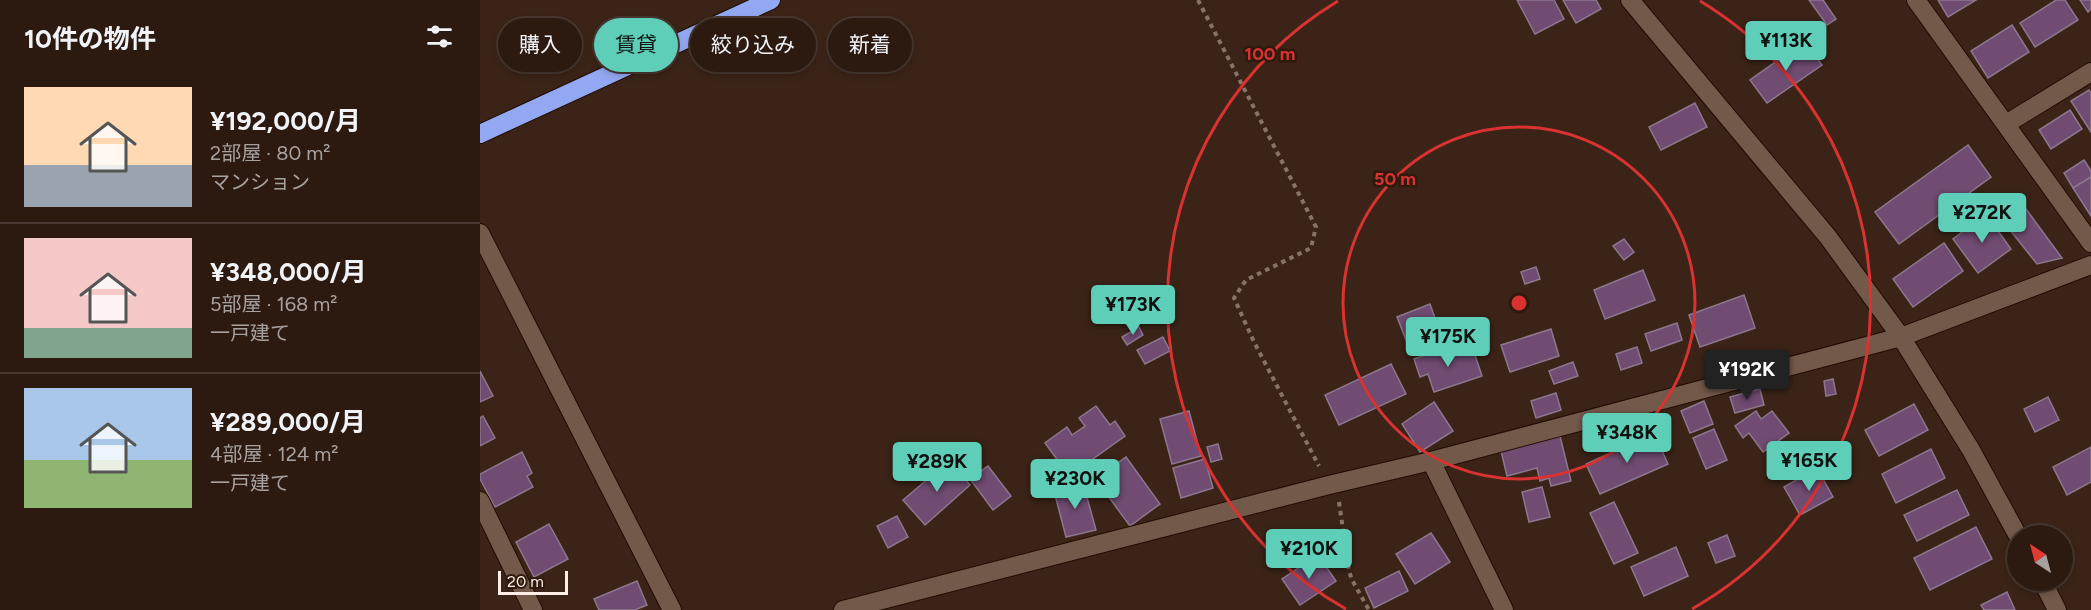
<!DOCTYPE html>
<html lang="ja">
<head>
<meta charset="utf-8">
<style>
  body { margin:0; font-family:Figtree,"Noto Sans JP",sans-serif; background:#34231a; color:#f1f3f6; height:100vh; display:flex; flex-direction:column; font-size:22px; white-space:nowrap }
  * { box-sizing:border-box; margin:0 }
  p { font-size:20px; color:#a6a19f }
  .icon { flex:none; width:33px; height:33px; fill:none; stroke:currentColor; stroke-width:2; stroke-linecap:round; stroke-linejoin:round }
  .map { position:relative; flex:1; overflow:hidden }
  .panel { display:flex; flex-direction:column; background:#2c1a11; width:480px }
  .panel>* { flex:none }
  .banner { position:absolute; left:18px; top:18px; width:570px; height:54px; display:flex; gap:12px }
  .needle { width:39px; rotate:324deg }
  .controls { position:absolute; left:1527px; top:525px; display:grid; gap:12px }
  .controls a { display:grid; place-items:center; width:66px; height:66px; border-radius:50%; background:#2c1a11; box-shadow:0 3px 9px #0003,0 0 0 2px #483831; font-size:30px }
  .scale { position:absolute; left:18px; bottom:15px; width:70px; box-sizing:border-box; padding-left:6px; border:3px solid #feeee5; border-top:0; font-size:16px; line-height:21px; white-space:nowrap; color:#feeee5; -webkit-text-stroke:4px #301a0d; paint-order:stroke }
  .price { position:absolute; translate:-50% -51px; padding:0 14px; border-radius:6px; background:#5eceb8; color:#111; font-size:20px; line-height:39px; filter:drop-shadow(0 2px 3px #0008) }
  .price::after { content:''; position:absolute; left:50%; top:36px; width:18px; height:14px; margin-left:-9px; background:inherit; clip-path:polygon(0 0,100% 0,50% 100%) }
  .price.on { background:#222; color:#fff }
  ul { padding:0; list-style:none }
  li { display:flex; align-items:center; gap:18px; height:150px; padding:0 24px }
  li+li { border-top:2px solid #483831 }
  li span { display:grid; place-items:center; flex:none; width:168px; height:120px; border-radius:0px; color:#555 }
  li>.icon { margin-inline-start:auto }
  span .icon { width:72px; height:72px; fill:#fffc; stroke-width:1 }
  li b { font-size:26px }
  h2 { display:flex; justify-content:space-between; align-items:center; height:72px; padding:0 24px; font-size:26px }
  .pill { padding:0 21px; border-radius:27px; background:#2c1a11; box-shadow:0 3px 9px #0003,0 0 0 2px #483831; font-size:21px; line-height:54px }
  .pill.on { background:#5eceb8; color:#111 }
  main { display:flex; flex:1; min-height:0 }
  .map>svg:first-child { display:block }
  .building { fill:#704b72; stroke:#8c778e; stroke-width:1.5 }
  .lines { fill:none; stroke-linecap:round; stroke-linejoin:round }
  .minor-casing { stroke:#210c02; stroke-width:20 }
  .highway-casing { stroke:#210c02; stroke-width:20 }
  .path { stroke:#887368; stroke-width:4; stroke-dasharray:4.5 4.5; stroke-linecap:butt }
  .minor { stroke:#73594a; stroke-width:18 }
  .highway { stroke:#93a8f3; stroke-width:18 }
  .ring { fill:none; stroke:#d83231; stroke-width:3 }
  .centre { fill:#d83231; stroke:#301a0d; stroke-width:3 }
  .ring-label { font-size:18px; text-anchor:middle; font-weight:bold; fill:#d83231; stroke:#301a0d; stroke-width:5; stroke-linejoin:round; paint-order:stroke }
</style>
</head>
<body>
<main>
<section class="panel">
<h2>10件の物件<svg class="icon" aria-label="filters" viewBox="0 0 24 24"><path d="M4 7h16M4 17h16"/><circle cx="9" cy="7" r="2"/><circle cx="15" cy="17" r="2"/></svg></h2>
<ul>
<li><span style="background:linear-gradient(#ffd9b3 65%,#9aa5b1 0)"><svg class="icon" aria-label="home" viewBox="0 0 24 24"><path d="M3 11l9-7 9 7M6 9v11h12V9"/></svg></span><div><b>¥192,000/月</b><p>2部屋 · 80 m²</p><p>マンション</p></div></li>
<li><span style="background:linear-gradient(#f6c9c9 75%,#7fa58c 0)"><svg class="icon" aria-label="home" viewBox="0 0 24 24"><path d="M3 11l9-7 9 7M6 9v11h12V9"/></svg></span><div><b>¥348,000/月</b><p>5部屋 · 168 m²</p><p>一戸建て</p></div></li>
<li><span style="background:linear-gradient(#a9c7e8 60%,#8fb573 0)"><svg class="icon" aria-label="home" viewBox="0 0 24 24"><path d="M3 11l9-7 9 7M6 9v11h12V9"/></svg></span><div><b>¥289,000/月</b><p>4部屋 · 124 m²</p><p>一戸建て</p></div></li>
</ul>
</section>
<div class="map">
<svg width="1611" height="610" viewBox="0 0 1611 610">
  <rect width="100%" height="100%" fill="#3b2317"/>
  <g class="building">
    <path d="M1037,0h37l10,19 -29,15z"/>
    <path d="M1083,0h33l5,9 -25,14z"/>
    <path d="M1329,0h14l13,19 -9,6z"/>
    <path d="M1458,0h38l-28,17z"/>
    <path d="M1576,0h9l13,20 -43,27 -15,-24z"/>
    <path d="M1600,0h11v9l-3,3z"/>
    <path d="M1532,25l17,27 -41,26 -17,-27z"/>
    <path d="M1325,41l17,24 -55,38 -17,-23z"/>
    <path d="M1609,90l2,3v39l-20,-31z"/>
    <path d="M1215,103l12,24 -46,23 -12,-23z"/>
    <path d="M1590,110l12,19 -31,20 -12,-19z"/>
    <path d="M1488,145l23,32 -92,67 -24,-32z"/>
    <path d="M1604,160l7,11v6l-18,11 -9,-15z"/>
    <path d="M1611,177v39l-18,-28z"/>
    <path d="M1546,209l36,49 -25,6 -31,-39z"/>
    <path d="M1506,214l25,35 -33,24 -25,-34z"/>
    <path d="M1144,239l10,13 -10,8 -11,-14z"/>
    <path d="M1464,243l19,28 -50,36 -20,-28z"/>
    <path d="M1056,267l4,12 -15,5 -4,-12z"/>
    <path d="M1163,270l12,30 -50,19 -11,-29z"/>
    <path d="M1264,295l11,33 -55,19 -11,-32z"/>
    <path d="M950,304l10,28 -32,13 -11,-28z"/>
    <path d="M1197,323l5,17 -31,11 -6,-17z"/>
    <path d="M659,327l4,8 -16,10 -5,-8z"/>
    <path d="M1071,329l8,27 -49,16 -9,-27z"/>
    <path d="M683,337l7,14 -25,13 -8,-14z"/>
    <path d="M974,345l3,9 16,-5 9,27 -48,16 -6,-18 -8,3 -6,-18z"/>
    <path d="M1157,347l5,16 -21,7 -5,-16z"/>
    <path d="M1093,362l5,14 -24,8 -5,-13z"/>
    <path d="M911,364l15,30 -67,31 -14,-30z"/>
    <path d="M0,371l13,25 -13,6z"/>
    <path d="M1353,379l3,15 -10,2 -2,-15z"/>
    <path d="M1280,389l4,16 -29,8 -5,-16z"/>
    <path d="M1076,393l5,17 -25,8 -5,-17z"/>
    <path d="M1568,397l11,23 -24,12 -11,-23z"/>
    <path d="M1224,401l9,23 -23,9 -9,-22z"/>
    <path d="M954,402l19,29 -33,21 -18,-28z"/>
    <path d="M1434,404l14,26 -49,26 -14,-26z"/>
    <path d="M616,406l14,19 5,-4 10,15 -56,40 -24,-33 22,-16 5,8 13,-9 -6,-8z"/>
    <path d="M709,411l12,45 -29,8 -12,-45z"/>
    <path d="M1276,411l5,8 11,-8 17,22 -26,19 -14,-19 -6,5 -8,-12z"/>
    <path d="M3,416l12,22 -15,8v-28z"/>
    <path d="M1234,429l13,31 -21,9 -13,-31z"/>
    <path d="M1174,433l14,31 -68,30 -14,-30z"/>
    <path d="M1080,436l11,45 -20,5 -2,-8 -9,3 -3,-13 -30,8 -6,-25z"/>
    <path d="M738,444l4,15 -11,3 -4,-15z"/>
    <path d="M1611,447v35l-24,13 -14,-28z"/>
    <path d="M1451,449l14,29 -49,25 -14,-29z"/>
    <path d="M42,452l10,21 -5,3 6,11 -38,20 -15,-28v-5z"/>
    <path d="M646,457l34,47 -30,22 -38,-52 14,-10 3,5z"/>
    <path d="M725,459l8,29 -32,10 -8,-30z"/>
    <path d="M469,461l21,24 -45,40 -22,-25z"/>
    <path d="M508,466l23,30 -18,14 -23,-31z"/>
    <path d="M1337,468l16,29 -33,18 -16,-28z"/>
    <path d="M603,483l13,47 -30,7 -12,-46z"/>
    <path d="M1062,487l8,30 -21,5 -7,-30z"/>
    <path d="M1477,490l12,25 -52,26 -13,-26z"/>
    <path d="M1134,502l24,51 -24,11 -24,-51z"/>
    <path d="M417,516l11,21 -20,11 -11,-22z"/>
    <path d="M69,524l19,35 -34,18 -18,-35z"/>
    <path d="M1496,527l16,32 -62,31 -16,-32z"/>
    <path d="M951,533l19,29 -35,22 -19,-30z"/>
    <path d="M1247,535l8,21 -19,7 -8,-20z"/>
    <path d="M1196,547l12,29 -44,20 -13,-29z"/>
    <path d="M838,555l18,26 -36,24 -18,-26z"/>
    <path d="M919,571l9,20 -34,17 -9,-20z"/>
    <path d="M157,581l10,24 -12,5h-36l-5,-11z"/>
    <path d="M1527,592l8,18h-31l-3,-5z"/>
  </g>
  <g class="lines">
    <g class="minor-casing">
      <g id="minor">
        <path d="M1150,0l198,237 73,100 70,113 47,86"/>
        <path d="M1436,0l175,243"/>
        <path d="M1526,124l85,-52"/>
        <path d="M0,233l192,377"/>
        <path d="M951,461l73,149"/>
        <path d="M0,501l53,109"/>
        <path d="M1562,580l15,30"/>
        <path d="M363,610l486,-125 102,-24 470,-124 190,-72"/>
      </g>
    </g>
    <g class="highway-casing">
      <path id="highway" d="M0,134l291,-134"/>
    </g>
    <g class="path">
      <path d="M718,0l118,227 -5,21 -65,32 -12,18 20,44 65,124"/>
      <path d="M859,502l10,69 3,9 17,30"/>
    </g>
    <use href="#minor" class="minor"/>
    <use href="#highway" class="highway"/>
  </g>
  <g class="ring">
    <circle cx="1039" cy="303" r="176"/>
    <path d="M866 609A352 352 0 0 1 858 1M1220 1A352 352 0 0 1 1212 609"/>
  </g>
  <circle cx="1039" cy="303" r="9" class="centre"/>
  <g class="ring-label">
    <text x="790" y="60">100 m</text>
    <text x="915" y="185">50 m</text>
  </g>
</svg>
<div class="controls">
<a><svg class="needle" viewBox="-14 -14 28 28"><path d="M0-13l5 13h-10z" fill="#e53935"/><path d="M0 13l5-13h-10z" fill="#a6a19f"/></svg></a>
</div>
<div class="scale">20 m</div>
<b class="price" style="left:1306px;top:72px">¥113K</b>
<b class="price" style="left:1502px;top:244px">¥272K</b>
<b class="price" style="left:653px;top:336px">¥173K</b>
<b class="price" style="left:968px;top:368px">¥175K</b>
<b class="price on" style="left:1267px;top:401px">¥192K</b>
<b class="price" style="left:1147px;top:464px">¥348K</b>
<b class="price" style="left:1329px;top:492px">¥165K</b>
<b class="price" style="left:457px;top:493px">¥289K</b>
<b class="price" style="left:595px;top:510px">¥230K</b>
<b class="price" style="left:829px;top:580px">¥210K</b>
<div class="banner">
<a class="pill">購入</a>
<a class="pill on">賃貸</a>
<a class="pill">絞り込み</a>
<a class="pill">新着</a>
</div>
</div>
</main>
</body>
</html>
